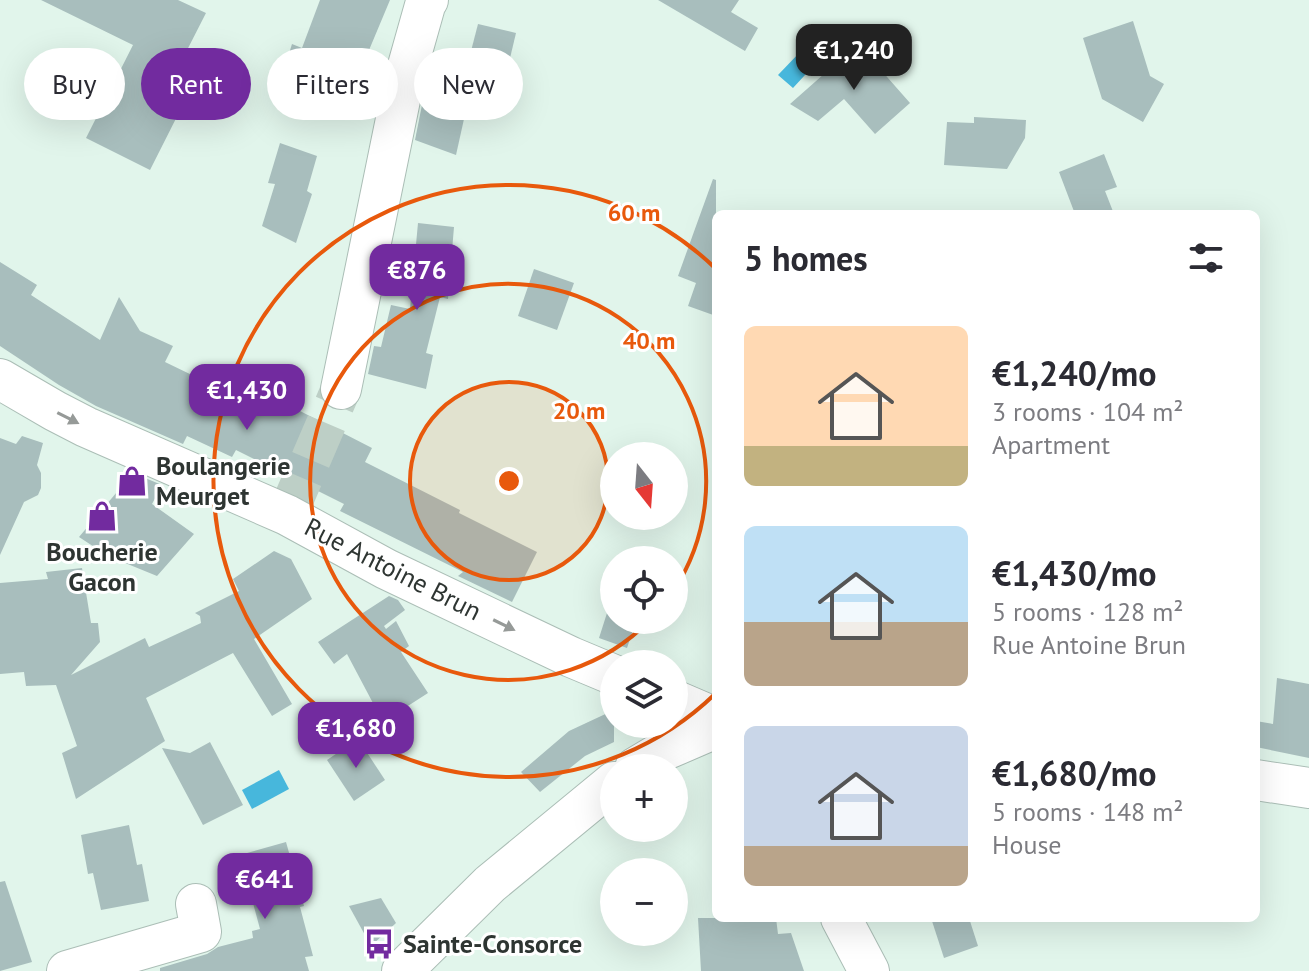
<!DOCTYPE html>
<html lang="en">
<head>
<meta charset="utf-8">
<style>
  body { margin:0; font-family:"PT Sans",sans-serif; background:#f7f7f7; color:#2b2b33; height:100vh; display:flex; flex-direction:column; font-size:30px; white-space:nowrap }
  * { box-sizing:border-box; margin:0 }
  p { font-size:26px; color:#7c7c81 }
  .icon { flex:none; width:44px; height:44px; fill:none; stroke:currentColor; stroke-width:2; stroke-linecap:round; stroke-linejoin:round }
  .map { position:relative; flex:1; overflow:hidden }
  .panel { position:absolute; left:712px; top:210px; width:548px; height:712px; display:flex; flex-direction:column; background:#fff; border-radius:12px; box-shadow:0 8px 32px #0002 }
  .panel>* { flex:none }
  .top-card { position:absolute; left:24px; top:48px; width:568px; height:72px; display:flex; gap:16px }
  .needle { width:52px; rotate:163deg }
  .buttons { position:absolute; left:600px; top:442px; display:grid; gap:16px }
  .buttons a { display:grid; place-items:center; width:88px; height:88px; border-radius:50%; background:#fff; box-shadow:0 8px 32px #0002; font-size:40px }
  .price { position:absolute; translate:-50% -68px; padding:0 18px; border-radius:16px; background:#722b9f; color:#fff; font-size:26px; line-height:52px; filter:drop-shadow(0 2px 4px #0008) }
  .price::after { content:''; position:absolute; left:50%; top:48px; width:24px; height:18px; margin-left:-12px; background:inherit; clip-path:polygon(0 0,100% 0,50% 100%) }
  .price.selected { background:#222; color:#fff }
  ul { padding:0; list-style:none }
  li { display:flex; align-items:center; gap:24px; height:200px; padding:0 32px }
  li span { display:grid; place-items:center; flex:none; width:224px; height:160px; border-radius:12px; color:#555 }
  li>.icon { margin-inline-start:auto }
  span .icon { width:96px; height:96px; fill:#fffc; stroke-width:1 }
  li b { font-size:34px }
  h2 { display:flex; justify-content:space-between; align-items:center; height:96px; padding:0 32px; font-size:34px }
  .chip { padding:0 28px; border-radius:36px; background:#fff; box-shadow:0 8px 32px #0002; font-size:28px; line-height:72px }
  .chip.selected { background:#722b9f; color:#fff }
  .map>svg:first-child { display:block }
  .water { fill:#47b7dc }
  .building { fill:#a8bebd }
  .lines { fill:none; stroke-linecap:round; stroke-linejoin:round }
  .minor-tunnel { stroke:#bdcfc6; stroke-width:40; stroke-dasharray:40 20; stroke-linecap:butt }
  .minor-casing { stroke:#abbeb6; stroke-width:42 }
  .minor { stroke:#fff; stroke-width:40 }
  .oneway { fill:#969a98 }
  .ring { fill:none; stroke:#e8590c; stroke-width:4 }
  .labels { text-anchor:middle; stroke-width:6; stroke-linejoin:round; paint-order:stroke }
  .poi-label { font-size:26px; font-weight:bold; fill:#2e3532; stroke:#fff; text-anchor:start }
  .street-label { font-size:26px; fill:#2e3532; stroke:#fff }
  .centre { fill:#e8590c; stroke:#fff; stroke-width:4 }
  .ring-label { font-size:24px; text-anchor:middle; font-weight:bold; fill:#e8590c; stroke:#fff; stroke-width:6; stroke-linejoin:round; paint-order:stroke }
</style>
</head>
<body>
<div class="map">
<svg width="1309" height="971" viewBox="0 0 1309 971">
  <rect width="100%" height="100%" fill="#e1f5eb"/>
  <g class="water">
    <path d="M802,50l3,3 4,-2 4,2v7l3,3 -23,25 -15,-13z"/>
    <path d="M279,770l10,19 -37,20 -10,-19z"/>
  </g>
  <g class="building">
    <path d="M41,0h137l28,13 -23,45 19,9 -52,103 -64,-32 47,-93z"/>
    <path d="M320,0h70l-31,74 2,1 -14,40 -30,-11 2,-4 -17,-8 1,-4 -22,-9 11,-35 10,4z"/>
    <path d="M658,0h81l-8,12 27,16 -13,23z"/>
    <path d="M1133,21l17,55 14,8 -21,38 -41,-23 -19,-61z"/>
    <path d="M478,24l38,9 -15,63 -39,-10z"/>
    <path d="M858,44l52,59 -35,31 -31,-35 -26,22 -28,-17z"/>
    <path d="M425,90l43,11 -12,54 -41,-15z"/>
    <path d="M974,117l52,3 -1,18 -18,31 -63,-4 3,-43 27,1z"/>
    <path d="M280,143l37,13 -10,35 5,3 -16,49 -34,-17 13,-42 -7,-1z"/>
    <path d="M1104,154l13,33 -12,4 9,23h-39l-16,-42z"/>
    <path d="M713,179l3,1v136l-28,-10 8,-23 -18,-7z"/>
    <path d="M418,223l36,4 -6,72 -8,-2 -14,56 7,2 -7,34 -58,-15 6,-28 7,1 10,-42 19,4z"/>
    <path d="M0,262l37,23 -6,10 69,45 19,-43 21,34 33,15 -8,16 93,45 7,-14 107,55 -7,14 95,48 -1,3 78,39 -25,50 -54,-26 5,-4 -123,-61 4,-7 -108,-54 -4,7 -45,-21 -4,8 -87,-38 -37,-21 -59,-39z"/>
    <path d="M534,269l40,14 -17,47 -39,-14z"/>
    <path d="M22,436l21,7 -6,22 4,8v15l-3,7 -14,7 -24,53v-117l16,6z"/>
    <path d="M133,473l29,12 -10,19 42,30 -37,42 -49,-20 -29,-19z"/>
    <path d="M274,551l17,8 21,40 -58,40 38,65 -20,12 -39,-63 -87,45 19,43 -89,58 -14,-46 15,-7 -21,-61 -30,1 -2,-14 -24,2v-91l48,-4 -2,-7 36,-4 9,55h7l2,19 -29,33 74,-37 4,9 52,-24 -1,-7 -5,-3 44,-22 -6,-12z"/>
    <path d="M389,596l9,4 7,10 -21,16 2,3 10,-8 13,25 -8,6 27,41 -45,29 -36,-68 -13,10 -16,-22z"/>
    <path d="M607,613l7,3v4h11l10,4 -8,24 -28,-10z"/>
    <path d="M1277,678l32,6v74l-53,-11v-26l17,3z"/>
    <path d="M614,710v32l-29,14 -45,36 -19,-20 48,-41z"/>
    <path d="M358,739l27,41 -31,21 -27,-41z"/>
    <path d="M210,742l33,63 -40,20 -41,-77 28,5z"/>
    <path d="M129,825l8,40 5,-1 7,37 -48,9 -8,-37 -5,1 -7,-39z"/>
    <path d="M286,842l18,64 -4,1 13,49 -8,1 4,14h-149v-3l47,-14 11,-7 35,-9 -1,-7 8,-2 -20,-74z"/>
    <path d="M5,881l27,81 -32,9v-89z"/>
    <path d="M381,898l15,25 -25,23 -22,-40z"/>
    <path d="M698,918h78l2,16 13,-1 13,38h-103z"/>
    <path d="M931,918h38l9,28 -34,12z"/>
  </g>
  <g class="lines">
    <path class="minor-tunnel" d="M287,515l54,-126"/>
    <g class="minor-casing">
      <g id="minor">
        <path d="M0,379l55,32 31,16 201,88 99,54 185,88 43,18"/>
        <path d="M341,389l63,-309 22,-78 2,-2"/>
        <path d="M674,700l42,18"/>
        <path d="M635,768l30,-18 51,-22"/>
        <path d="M1256,780l53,8"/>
        <path d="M841,918l28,53"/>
        <path d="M67,971l134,-39 -5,-28"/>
        <path d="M402,971l88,-87 124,-102"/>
      </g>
    </g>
    <use href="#minor" class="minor"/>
  </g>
  <defs><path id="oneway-solid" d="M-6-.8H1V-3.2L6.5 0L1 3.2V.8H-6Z" transform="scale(2)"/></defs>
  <g class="oneway">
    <use href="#oneway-solid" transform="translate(68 418) rotate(27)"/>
    <use href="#oneway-solid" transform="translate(504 625) rotate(26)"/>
  </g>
  <circle cx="509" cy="481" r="99" fill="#e8590c" fill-opacity=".12"/>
  <g class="ring">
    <circle cx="509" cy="481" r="99"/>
    <path d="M649 621A198 198 0 1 1 674 590"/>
    <path d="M715 694A296 296 0 1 1 715 268"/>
  </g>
  <defs>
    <g id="shop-bare" transform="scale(2.4)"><path d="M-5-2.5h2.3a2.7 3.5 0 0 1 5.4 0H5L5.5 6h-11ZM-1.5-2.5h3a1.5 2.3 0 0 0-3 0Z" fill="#722b9f" stroke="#fff" stroke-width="2.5" paint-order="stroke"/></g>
    <g id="bus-bare" transform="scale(2.4)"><path d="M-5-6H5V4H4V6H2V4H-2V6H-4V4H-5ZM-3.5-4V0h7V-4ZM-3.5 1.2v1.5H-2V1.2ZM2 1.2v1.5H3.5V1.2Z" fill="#722b9f" stroke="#fff" stroke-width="2.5" paint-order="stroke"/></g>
  </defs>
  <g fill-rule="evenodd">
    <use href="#shop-bare" x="132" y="481"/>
    <use href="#shop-bare" x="102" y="516"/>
    <use href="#bus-bare" x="379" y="944"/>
  </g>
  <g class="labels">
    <g class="poi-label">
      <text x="156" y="475">Boulangerie<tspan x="156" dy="30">Meurget</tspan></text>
      <text x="102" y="561" text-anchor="middle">Boucherie<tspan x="102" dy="30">Gacon</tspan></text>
      <text x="403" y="953">Sainte-Consorce</text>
    </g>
    <g class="street-label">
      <text transform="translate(393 569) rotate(27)" y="9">Rue Antoine Brun</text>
    </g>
  </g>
  <circle cx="509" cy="481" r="12" class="centre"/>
  <g class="ring-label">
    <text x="634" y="221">60 m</text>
    <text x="649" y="349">40 m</text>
    <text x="579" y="419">20 m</text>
  </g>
</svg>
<div class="buttons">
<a><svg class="needle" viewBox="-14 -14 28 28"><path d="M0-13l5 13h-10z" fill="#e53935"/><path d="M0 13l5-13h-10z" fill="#7c7c81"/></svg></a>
<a><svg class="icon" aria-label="locate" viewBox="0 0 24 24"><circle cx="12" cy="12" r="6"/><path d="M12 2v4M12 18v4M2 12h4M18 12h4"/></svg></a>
<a><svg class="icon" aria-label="layers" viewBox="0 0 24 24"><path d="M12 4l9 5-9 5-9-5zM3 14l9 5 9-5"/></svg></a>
<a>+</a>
<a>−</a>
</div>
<b class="price selected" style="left:854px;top:92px">€1,240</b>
<b class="price" style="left:417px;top:312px">€876</b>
<b class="price" style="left:247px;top:432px">€1,430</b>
<b class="price" style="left:356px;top:770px">€1,680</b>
<b class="price" style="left:265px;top:921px">€641</b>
<div class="top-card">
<a class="chip">Buy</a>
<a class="chip selected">Rent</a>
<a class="chip">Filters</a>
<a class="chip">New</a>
</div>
<section class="panel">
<h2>5 homes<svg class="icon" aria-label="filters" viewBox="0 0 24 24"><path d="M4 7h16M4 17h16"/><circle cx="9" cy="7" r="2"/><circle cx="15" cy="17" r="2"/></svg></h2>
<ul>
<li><span style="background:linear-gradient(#ffd9b3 75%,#c2b280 0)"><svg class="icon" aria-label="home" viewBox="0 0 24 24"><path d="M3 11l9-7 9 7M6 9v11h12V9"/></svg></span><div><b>€1,240/mo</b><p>3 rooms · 104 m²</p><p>Apartment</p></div></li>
<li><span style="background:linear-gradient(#bfe0f5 60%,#b9a48a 0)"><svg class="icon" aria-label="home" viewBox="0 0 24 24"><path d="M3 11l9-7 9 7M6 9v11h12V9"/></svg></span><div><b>€1,430/mo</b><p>5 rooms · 128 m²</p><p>Rue Antoine Brun</p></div></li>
<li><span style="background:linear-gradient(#c9d6e8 75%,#b9a48a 0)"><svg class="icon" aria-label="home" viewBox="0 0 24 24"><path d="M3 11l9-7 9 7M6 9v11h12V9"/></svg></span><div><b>€1,680/mo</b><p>5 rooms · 148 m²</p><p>House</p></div></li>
</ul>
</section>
</div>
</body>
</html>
